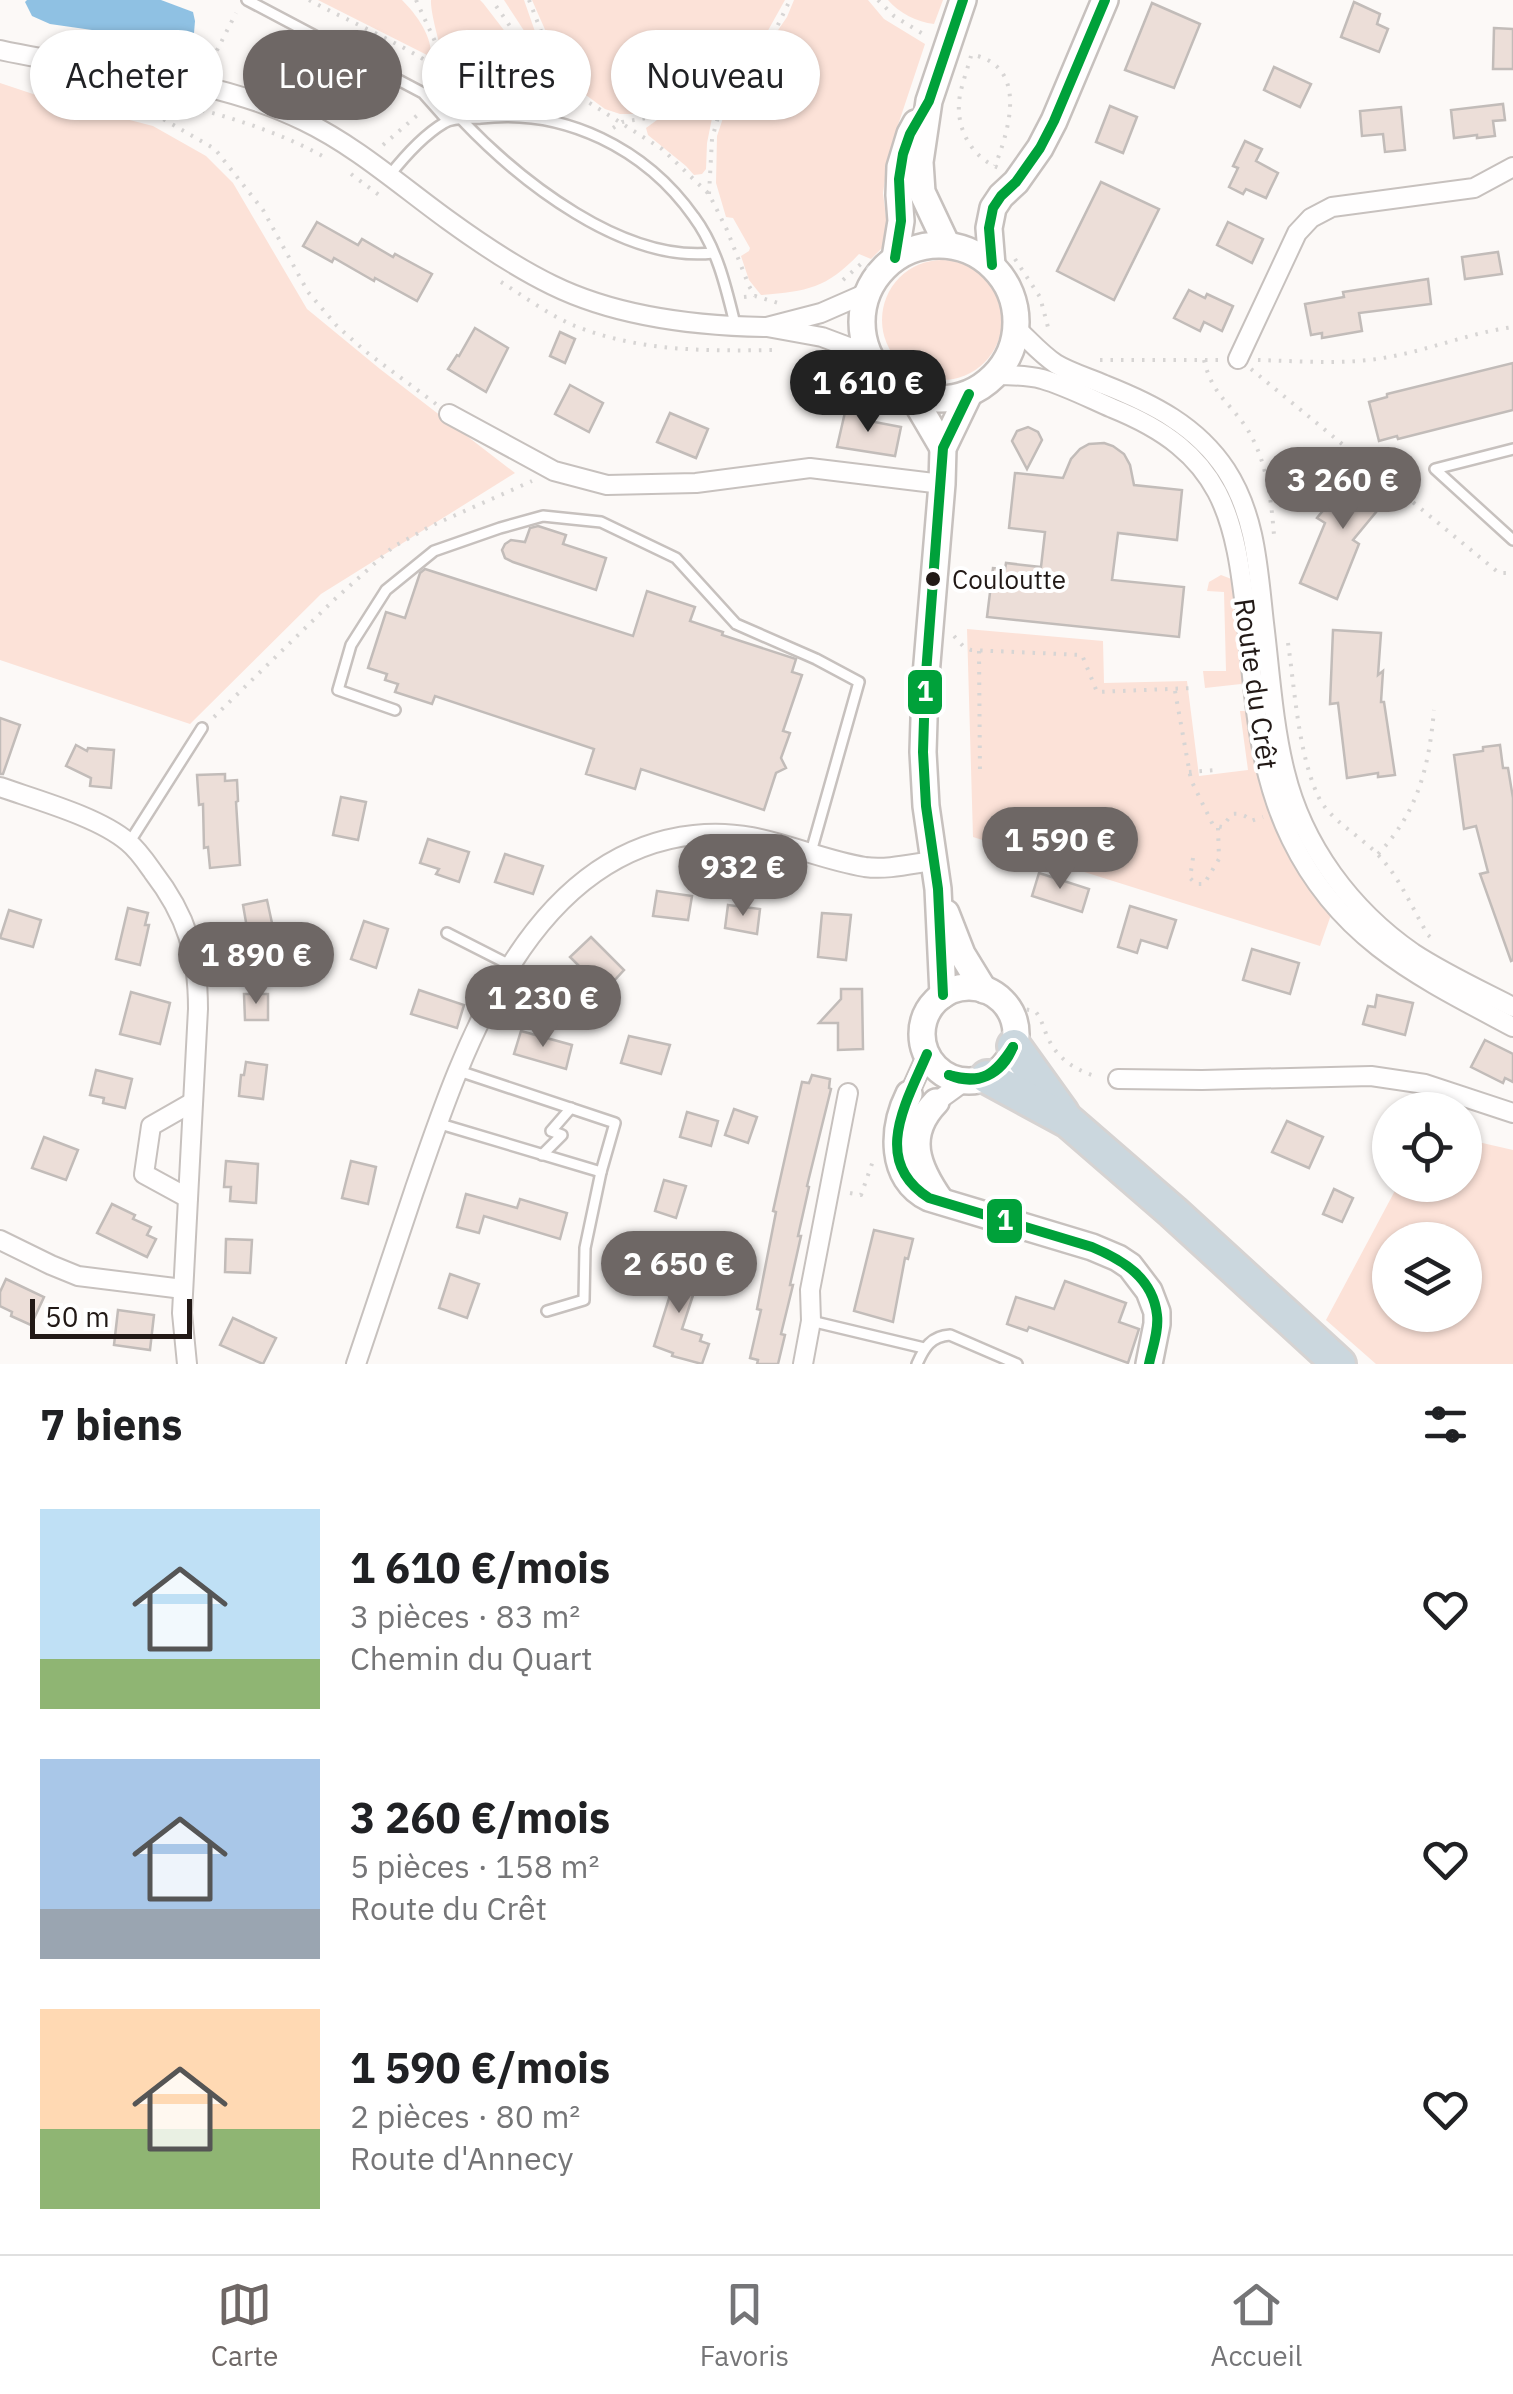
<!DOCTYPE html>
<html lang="fr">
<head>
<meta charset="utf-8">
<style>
  body { margin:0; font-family:"IBM Plex Sans",sans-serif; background:#f2f2f2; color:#202124; height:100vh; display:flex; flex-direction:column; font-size:38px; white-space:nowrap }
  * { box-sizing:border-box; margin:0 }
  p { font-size:32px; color:#757577 }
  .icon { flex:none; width:55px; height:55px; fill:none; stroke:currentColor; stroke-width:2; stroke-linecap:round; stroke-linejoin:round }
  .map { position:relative; height:1364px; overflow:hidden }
  .drawer { display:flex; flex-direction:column; background:#fff; flex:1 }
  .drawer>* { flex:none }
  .banner { position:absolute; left:30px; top:30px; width:1000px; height:90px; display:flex; gap:20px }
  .buttons { position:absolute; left:1372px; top:1092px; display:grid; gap:20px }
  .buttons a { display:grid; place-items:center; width:110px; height:110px; border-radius:50%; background:#fff; box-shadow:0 2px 8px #0004; font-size:50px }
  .scale { position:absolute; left:30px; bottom:25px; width:162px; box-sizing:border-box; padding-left:10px; border:5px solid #221916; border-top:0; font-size:28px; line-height:35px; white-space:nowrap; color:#221916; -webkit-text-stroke:8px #fff; paint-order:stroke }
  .price { position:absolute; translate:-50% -85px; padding:0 22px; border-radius:35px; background:#6e6765; color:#fff; font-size:32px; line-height:65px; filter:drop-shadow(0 2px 5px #0008) }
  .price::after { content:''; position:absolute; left:50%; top:60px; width:30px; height:22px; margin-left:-15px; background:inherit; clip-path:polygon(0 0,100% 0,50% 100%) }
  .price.selected { background:#222; color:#fff }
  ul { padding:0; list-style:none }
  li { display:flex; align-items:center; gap:30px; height:250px; padding:0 40px }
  li span { display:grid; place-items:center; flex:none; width:280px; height:200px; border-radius:0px; color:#555 }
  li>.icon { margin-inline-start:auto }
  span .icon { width:120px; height:120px; fill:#fffc; stroke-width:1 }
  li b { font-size:42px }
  h2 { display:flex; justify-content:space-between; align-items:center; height:120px; padding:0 40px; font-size:42px }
  .chip { padding:0 35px; border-radius:45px; background:#fff; box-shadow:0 2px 8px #0004; font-size:35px; line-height:90px }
  .chip.selected { background:#6e6765; color:#fff }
  .menu { display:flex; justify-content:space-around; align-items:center; height:140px; border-top:2px solid #e0e0e0; background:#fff; font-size:28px; color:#757577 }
  .menu a { display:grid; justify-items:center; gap:5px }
  .menu .selected { color:#6e6765 }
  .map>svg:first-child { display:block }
  .green { fill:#fce2d8; fill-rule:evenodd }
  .water { fill:#8fc1e3 }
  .building { fill:#ecded8; stroke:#c2bcb9; stroke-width:2.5 }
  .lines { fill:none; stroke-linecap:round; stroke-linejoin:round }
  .lane-casing { stroke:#c7c1be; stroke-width:14 }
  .street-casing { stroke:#c7c1be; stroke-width:22 }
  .secondary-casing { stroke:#c7c1be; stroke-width:30 }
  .highway-casing { stroke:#d6d3d2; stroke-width:38 }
  .path { stroke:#d7d5d4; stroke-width:4; stroke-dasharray:2.5 8; stroke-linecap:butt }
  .lane { stroke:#fffefe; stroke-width:9 }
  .street { stroke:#fffefe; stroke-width:18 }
  .secondary { stroke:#fffefe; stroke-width:25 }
  .highway { stroke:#cbd7de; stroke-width:32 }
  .bus-1-casing { stroke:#fff; stroke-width:18 }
  .bus-1 { stroke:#00a13a; stroke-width:10 }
  .bus-dot { fill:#221916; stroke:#fff; stroke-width:4 }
  .labels { text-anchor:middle; stroke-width:8; stroke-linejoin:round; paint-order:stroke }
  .bus-label { font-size:26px; fill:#221916; stroke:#fff; text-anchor:start }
  .street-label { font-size:28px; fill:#221916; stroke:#fff }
  .line-badge { stroke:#fff; stroke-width:4 }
  .badge-label { font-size:28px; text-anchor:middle; font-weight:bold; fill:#fff }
</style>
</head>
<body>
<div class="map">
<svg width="1513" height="1364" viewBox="0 0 1513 1364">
  <rect width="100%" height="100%" fill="#fcf9f7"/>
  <g class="green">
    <path d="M318,0h84c15,15 30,36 29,57z"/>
    <path d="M431,0h49l3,3 27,35 16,32 -4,15 -56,5c-5,-6 -13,-12 -17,-19 -6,-12 -19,-58 -18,-71z"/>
    <path d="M504,0h20l16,46 -4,3z"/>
    <path d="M532,0h253l-29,52 -29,34 -16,11 -59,17h-32l-15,-5 -37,-27z"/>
    <path d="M794,0h74l16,19 41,25 -29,87 -10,42 -3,20 6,48 -18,18 -12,-5c-33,35 -52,37 -98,41l-12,-15 -8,-24 8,-5 1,-3 -17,-30 -7,-1 -10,-34 1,-47 11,-33 59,-86z"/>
    <path d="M888,0h55l-9,24c-17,-2 -35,-11 -46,-24z"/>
    <path d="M0,83l48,16 105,27 53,30 27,27 74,126 73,60 135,104 -194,121 -131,130 -190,-64z"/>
    <path d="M704,111l4,1 4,6 -5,25 -1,26 -4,5 -8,1 -8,-9 -38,-31 -2,-7 11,-8z"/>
    <circle cx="942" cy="320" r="60"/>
    <path d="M1221,575l13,5 14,99 -7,5 -36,4 -2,-17h23l-2,-79 -17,-1 2,-9z"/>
    <path d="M967,629l136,12 1,42 83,-2 12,95 49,-6 -8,-59h11l37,139 43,65 -11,31 -347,-109z"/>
    <path d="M1465,1139l48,11v214h-137l-50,-44 72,-135h67zM1390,1240h75v75h-75z"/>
  </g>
  <path class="water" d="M27,0h134l32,12 2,9 -1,12 -11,5h-35l-98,-14 -18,-8 -7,-14z"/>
  <g class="building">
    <path d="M1354,2l26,12 -3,10 11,5 -9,23 -38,-15z"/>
    <path d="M1152,3l48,21 -26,64 -49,-18z"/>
    <path d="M1494,28l19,1v40h-20z"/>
    <path d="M1274,67l37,17 -11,23 -36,-17z"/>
    <path d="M1503,104l2,16 -12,1 2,15 -18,2v-3l-23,3 -3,-28z"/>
    <path d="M1110,106l27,11 -14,36 -27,-11z"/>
    <path d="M1401,107l4,43 -20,2 -2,-18 -21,2 -2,-25z"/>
    <path d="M1245,141l17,8 -6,12 22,12 -12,25 -20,-9 -3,5 -14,-7 9,-19 -5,-2z"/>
    <path d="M1101,182l58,27 -45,91 -57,-29z"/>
    <path d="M317,222l41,23 4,-6 31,18 2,-3 37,20 -15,27 -42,-23 -1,3 -40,-23 -2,4 -29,-16z"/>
    <path d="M1228,222l35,17 -11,24 -35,-18z"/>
    <path d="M1498,252l4,22 -37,5 -3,-22z"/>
    <path d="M1428,279l3,25 -72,9 3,18 -40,7v-5l-11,2 -6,-31 39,-7 -1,-5z"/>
    <path d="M1189,290l16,8 2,-4 26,12 -11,25 -18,-9 -4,9 -26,-13z"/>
    <path d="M475,328l33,20 -22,44 -38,-23 9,-14 2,1z"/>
    <path d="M560,332l15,7 -10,24 -15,-7z"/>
    <path d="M1513,363v47l-115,29 -1,-3 -18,5 -10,-39 18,-5v-3z"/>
    <path d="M570,385l33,18 -14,29 -34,-18z"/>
    <path d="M846,408l19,4 -1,8 37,7 -6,29 -58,-9z"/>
    <path d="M670,413l38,16 -12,29 -39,-16z"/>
    <path d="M1028,427l10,5 4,8 -15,29 -15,-28 5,-10z"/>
    <path d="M1104,443l9,3 11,8 6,11 4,20 48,5 -5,50 -59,-7 -6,47 72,7 -5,50 -192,-20 6,-49 12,1 1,-6 35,4 4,-35 -36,-4 6,-55 48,5 8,-19 9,-10 9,-5z"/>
    <path d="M1358,467l33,27 -38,46 6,4 -22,55 -37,-16 25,-60 -8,-5z"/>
    <path d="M538,526l28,9 -3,9 43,14 -10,32 -83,-28 -8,-4 -3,-8 3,-6 6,-4 14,2 5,-14z"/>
    <path d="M425,569l208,67 14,-45 48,16 -5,14 33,11 -1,3 74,24 -4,13 10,3 -19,56 7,2 -9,25 5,10 -10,5 -12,37 -123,-41 -6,20 -49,-15 8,-25 -159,-53 -3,8 -37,-12 3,-8 -13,-4 2,-6 -19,-6 18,-56 19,6 15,-45z"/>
    <path d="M1333,630l48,3 -3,42 5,-4 -2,31h3l11,73 -17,2v-4l-31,5 -9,-75 -8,1z"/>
    <path d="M0,718l20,7 -17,49h-3z"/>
    <path d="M76,745l11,6 1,-3 26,2 -3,38 -21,-2 1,-8 -25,-12z"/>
    <path d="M1500,745l3,23h5l5,30v162l-2,1 -31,-87 8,-2 -12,-46 -12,3 -10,-74 29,-4v-4z"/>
    <path d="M225,774v7l12,-1 1,21 -2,1 4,63 -30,3 -2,-21 -4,1 -1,-44 -4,1 -2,-30z"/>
    <path d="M341,797l25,5 -8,38 -25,-5z"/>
    <path d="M428,839l41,13 -10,30 -23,-8 3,-5 -19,-6z"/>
    <path d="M505,854l38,12 -10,28 -38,-12z"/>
    <path d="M1039,873l50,16 -7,23 -50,-16z"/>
    <path d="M657,891l35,5 -4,24 -35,-4z"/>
    <path d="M267,900l10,46 -26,5 -8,-46z"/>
    <path d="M728,905l32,4 -3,25 -32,-6z"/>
    <path d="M1130,906l46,14 -9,28 -26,-8 -4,13 -19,-6z"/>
    <path d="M128,908l20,5 -3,12h4l-9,40 -24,-6z"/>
    <path d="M9,910l32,10 -8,27 -33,-9z"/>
    <path d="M822,913l29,2 -5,45 -28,-3z"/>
    <path d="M364,921l24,8 -12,39 -25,-9z"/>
    <path d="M591,937l33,33 -12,13 -7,-7 -8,8 -27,-27z"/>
    <path d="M1252,949l47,14 -9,31 -47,-14z"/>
    <path d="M841,989h21l1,60 -25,1v-27h-19l22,-24z"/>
    <path d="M419,990l45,15 -7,23 -46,-14z"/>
    <path d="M131,992l39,11 -10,41 -40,-10z"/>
    <path d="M244,994h24v26h-23z"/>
    <path d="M1377,995l36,8 -8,32 -42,-11 5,-18 7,1z"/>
    <path d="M521,1031l51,14 -6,24 -52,-15z"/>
    <path d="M629,1036l41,9 -9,29 -40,-11z"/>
    <path d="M1485,1040l28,14v28l-8,-4 -2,5 -32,-16z"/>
    <path d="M246,1062l21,3 -4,34 -24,-3 2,-21h3z"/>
    <path d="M96,1070l36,9 -7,29 -22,-5 1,-5 -14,-3z"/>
    <path d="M812,1075l18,4 -1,9 2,1 -24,97 2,1 -11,49h3l-11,49h3l-12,49 4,1 -7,29h-21l1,-4 -8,-2 11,-48 -4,-1 19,-97 -3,-1 29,-129 7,1z"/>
    <path d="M734,1109l23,8 -9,26 -23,-8z"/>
    <path d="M687,1112l31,9 -7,25 -31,-9z"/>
    <path d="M1287,1121l36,16 -14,31 -37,-16z"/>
    <path d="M44,1137l34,13 -12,30 -34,-12z"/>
    <path d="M226,1161l32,3 -2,39 -26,-2 1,-14h-7z"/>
    <path d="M351,1161l25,6 -8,37 -26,-6z"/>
    <path d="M664,1180l22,6 -10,32 -21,-7z"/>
    <path d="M1334,1189l19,9 -11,24 -19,-8z"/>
    <path d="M466,1194l51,14 3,-9 47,14 -7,26 -76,-23 -5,17 -22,-6z"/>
    <path d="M112,1204l23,11 -2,4 18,8 -4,8 9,4 -9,18 -50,-24z"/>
    <path d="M874,1230l39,9 -5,20 -3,-1 -12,64 -39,-11z"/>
    <path d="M226,1239l26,1 -2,33 -25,-1z"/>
    <path d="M662,1265l37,12 -17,52 20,6 -2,6 9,3 -7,20 -30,-8 1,-3 -19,-7 16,-51 -16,-5z"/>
    <path d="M450,1274l29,10 -12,34 -28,-10z"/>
    <path d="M6,1279l38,18 -13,28 -20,-9 1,-4 -12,-6v-14z"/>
    <path d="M1065,1281l61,22 -7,19 20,7 -11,34 -99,-36 -2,4 -20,-7 9,-27 38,12z"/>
    <path d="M118,1310l36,5 -4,35 -36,-5z"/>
    <path d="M233,1318l43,20 -13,26 -43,-19z"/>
  </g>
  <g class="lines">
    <g class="lane-casing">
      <g id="lane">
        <path d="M247,0l176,93 24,27"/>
        <path d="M462,120c58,61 161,143 251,133"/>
        <path d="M389,176c15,-19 33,-40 55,-53 9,-6 26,-4 37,-5 84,-10 165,31 213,99 23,31 32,70 41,107"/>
        <path d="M1513,449l-78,20 78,71"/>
        <path d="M395,710l-57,-20 13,-45 35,-55 48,-39 66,-23 43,-12 58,6 75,36 60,66 80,35 43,23 -48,170"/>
        <path d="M129,843l73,-115"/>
        <path d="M447,933l65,33"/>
        <path d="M437,1123l164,49 14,-49 -156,-52"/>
        <path d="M542,1155l20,-20 -11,-4 20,-23"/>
        <path d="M547,1311l37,-11 1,-52 16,-76"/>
        <path d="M811,1321l113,27"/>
        <path d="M917,1364c7,-16 14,-28 33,-29l67,29"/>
      </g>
    </g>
    <g class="street-casing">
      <g id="street">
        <path d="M0,50c102,23 208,24 304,71 52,25 97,65 144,99 33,24 67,47 104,65 65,32 143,41 215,42"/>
        <path d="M869,292l-48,21 -54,14 55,10 48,18"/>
        <path d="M1017,329c13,12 24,25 39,35 15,9 33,14 49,21 48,19 92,41 121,85 30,46 32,100 38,153 6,49 9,101 21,149 18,74 66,138 128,181 32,21 67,37 100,54"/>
        <path d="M1238,359l59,-126 14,-15 21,-11 142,-19 39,-21"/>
        <path d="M996,375c15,0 31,0 46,4 24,7 47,19 70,29 112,45 123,107 135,216 7,73 11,148 44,215 49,101 128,138 222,188"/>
        <path d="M449,414l105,57 53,14 89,-2 114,-15 132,16"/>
        <path d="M0,787c37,13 99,30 128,55 10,8 18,20 25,30 34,44 45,82 45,137l-16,304 5,51"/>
        <path d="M1118,1079l84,1 169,-4 54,8 88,29"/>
        <path d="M909,1094l18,-40"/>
        <path d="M936,1102l29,-21"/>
        <path d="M188,1198l-44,-24 7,-48 42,-24"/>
        <path d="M0,1240l51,25 27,11 105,13"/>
        <path d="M356,1364c19,-58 39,-115 58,-173 47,-136 112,-338 280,-356 65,-8 111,22 171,32 22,3 46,-3 68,-6"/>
        <path d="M803,1364l8,-43 -1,-31 38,-197"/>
      </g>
    </g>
    <g class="secondary-casing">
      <g id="secondary">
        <circle cx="939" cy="322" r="77"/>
        <path d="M947,245l-25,-53 -2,-30 9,-61 34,-101"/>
        <path d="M895,258l6,-37 -2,-26 1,-28 10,-33 6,-11"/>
        <path d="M992,265l-3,-37 4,-20 8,-12 15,-14 24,-34 14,-27 51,-121"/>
        <path d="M912,395l31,53"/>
        <path d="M946,913l16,41 22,36"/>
        <circle cx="969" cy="1034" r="47"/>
        <path d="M943,995l-5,-106 -12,-83 -3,-54 2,-65 17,-203 1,-36 26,-54"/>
        <path d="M909,1094c-17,34 -20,85 20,104l163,49 26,11 12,8 19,25 8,21v12l-8,40"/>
        <path d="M936,1102c-32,33 -19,65 5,99"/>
      </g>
    </g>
    <g class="highway-casing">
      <g id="highway">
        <path d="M1014,1046l48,67"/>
        <path d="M987,1077l81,44 105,91 166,152"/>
      </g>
    </g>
    <g class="path">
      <path d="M309,0c43,23 106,49 143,79 9,7 13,16 18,25"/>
      <path d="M416,0l22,48 3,24"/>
      <path d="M529,0l12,31 14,50 107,68 47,45 18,36 22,56 6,10"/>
      <path d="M878,0l16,16 29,18"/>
      <path d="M164,49l1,-9"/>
      <path d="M971,56c-4,15 -11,32 -12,47 -2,28 14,55 40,65"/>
      <path d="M978,56c49,15 31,74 17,110"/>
      <path d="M212,60l24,-47"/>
      <path d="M83,82l-3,19 78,15 57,33 48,61 45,82 29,34 28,25 71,53"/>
      <path d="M151,98c60,13 122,30 175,60"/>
      <path d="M450,99l105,-18 -34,-39 -29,-42"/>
      <path d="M613,128l9,-6 75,-12 26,-11"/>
      <path d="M383,145l38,-33"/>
      <path d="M351,174l32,24"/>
      <path d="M709,194l3,-55 11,-40 24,-26 27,-40 16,-33"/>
      <path d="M1015,259l25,38 9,34"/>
      <path d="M843,280l19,-17 12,9"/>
      <path d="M501,282c24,15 48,33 74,44 66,26 132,25 201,24"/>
      <path d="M744,297l11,-1 23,7"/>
      <path d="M1100,360h120"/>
      <path d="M1204,360c8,34 24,41 42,67 21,33 25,71 28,108"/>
      <path d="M1258,360c41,1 84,5 125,-2 44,-7 86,-25 130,-31"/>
      <path d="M846,368l22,26 8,5 13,-18"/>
      <path d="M1251,369l248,204h14"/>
      <path d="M954,636l9,10 8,4 111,5 15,37 95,-4"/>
      <path d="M1288,643c7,48 10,109 30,153 12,25 42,39 61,60 21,22 33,52 49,79l8,7"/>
      <path d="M979,651l1,125"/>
      <path d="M1175,691l16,89 22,45 9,2 10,-13c7,-1 14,1 19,7l12,-4"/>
      <path d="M214,717l121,-118 58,-52 38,-21 101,-45"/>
      <path d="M1189,772l26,-2"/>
      <path d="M1378,854c40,-42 51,-87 56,-144"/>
      <path d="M1193,858l-3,20 6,6h8l15,-25 -1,-31"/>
      <path d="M1006,1006l29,5c8,9 9,21 15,31 10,19 28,29 48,35"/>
      <path d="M850,1193l11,2 13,-37"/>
    </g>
    <use href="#lane" class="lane"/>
    <use href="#street" class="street"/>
    <use href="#secondary" class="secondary"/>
    <use href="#highway" class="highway"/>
    <g class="bus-1-casing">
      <g id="bus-1">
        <path d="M895,258l6,-37 -2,-42 4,-25 7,-20 19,-33 34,-101"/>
        <path d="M992,265l-3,-37 4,-20 8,-12 15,-14 24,-34 14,-27 51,-121"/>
        <path d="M943,995l-5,-106 -12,-83 -3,-54 2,-65 18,-239 26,-54"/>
        <path d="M927,1054c-20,47 -57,107 2,144l163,49c31,13 61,31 65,68 2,16 -5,34 -8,49"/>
        <path d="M949,1075c34,9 46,0 64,-28"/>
        <path d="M949,1075c27,12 53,0 64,-28"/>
      </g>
    </g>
    <use href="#bus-1" class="bus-1"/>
  </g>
  <circle class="bus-dot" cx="933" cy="579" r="9"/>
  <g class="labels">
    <g class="bus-label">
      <text x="952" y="589">Couloutte</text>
    </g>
    <g class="street-label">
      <text transform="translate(1256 684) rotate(82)" y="10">Route du Crêt</text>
    </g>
  </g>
  <g class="line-badge">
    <rect x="906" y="668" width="38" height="48" rx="10" fill="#00a13a"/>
    <rect x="985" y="1197" width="39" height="48" rx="10" fill="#00a13a"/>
  </g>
  <g class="badge-label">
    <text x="925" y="701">1</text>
    <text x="1005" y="1230">1</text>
  </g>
</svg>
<div class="buttons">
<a><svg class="icon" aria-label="locate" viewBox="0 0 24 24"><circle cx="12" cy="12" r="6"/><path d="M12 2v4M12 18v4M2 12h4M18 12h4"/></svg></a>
<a><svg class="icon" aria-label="layers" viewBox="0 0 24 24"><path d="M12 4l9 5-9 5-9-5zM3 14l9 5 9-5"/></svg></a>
</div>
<div class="scale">50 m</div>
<b class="price selected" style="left:868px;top:435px">1 610 €</b>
<b class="price" style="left:1343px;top:532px">3 260 €</b>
<b class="price" style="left:1060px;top:892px">1 590 €</b>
<b class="price" style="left:743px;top:919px">932 €</b>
<b class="price" style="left:256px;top:1007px">1 890 €</b>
<b class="price" style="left:543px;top:1050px">1 230 €</b>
<b class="price" style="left:679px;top:1316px">2 650 €</b>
<div class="banner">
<a class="chip">Acheter</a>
<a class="chip selected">Louer</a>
<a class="chip">Filtres</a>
<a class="chip">Nouveau</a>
</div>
</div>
<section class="drawer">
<h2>7 biens<svg class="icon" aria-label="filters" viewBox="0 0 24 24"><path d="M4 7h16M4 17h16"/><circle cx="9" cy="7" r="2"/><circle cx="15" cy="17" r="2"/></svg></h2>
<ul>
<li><span style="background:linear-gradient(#bfe0f5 75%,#8fb573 0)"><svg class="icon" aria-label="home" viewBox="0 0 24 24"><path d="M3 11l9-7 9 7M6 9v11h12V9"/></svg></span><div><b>1 610 €/mois</b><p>3 pièces · 83 m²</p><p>Chemin du Quart</p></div><svg class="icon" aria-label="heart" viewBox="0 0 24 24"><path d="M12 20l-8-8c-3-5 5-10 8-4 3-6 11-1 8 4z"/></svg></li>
<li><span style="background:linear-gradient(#a9c7e8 75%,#9aa5b1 0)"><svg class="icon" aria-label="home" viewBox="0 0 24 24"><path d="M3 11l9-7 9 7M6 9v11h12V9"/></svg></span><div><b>3 260 €/mois</b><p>5 pièces · 158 m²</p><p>Route du Crêt</p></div><svg class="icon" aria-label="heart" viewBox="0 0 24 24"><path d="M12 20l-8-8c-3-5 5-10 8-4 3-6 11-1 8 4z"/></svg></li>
<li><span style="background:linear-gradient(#ffd9b3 60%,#8fb573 0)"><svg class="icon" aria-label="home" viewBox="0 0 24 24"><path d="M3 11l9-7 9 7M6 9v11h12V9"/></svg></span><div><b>1 590 €/mois</b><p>2 pièces · 80 m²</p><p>Route d'Annecy</p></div><svg class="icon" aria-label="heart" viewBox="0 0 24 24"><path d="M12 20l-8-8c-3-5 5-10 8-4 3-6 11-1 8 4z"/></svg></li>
</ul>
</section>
<nav class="menu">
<a class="selected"><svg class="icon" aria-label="map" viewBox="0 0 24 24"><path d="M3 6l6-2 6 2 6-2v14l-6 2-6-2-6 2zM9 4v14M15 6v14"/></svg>Carte</a>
<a><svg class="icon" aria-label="saved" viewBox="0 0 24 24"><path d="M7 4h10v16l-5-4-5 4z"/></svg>Favoris</a>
<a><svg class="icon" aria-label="home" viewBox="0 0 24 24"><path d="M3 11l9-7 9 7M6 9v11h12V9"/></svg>Accueil</a>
</nav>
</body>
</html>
